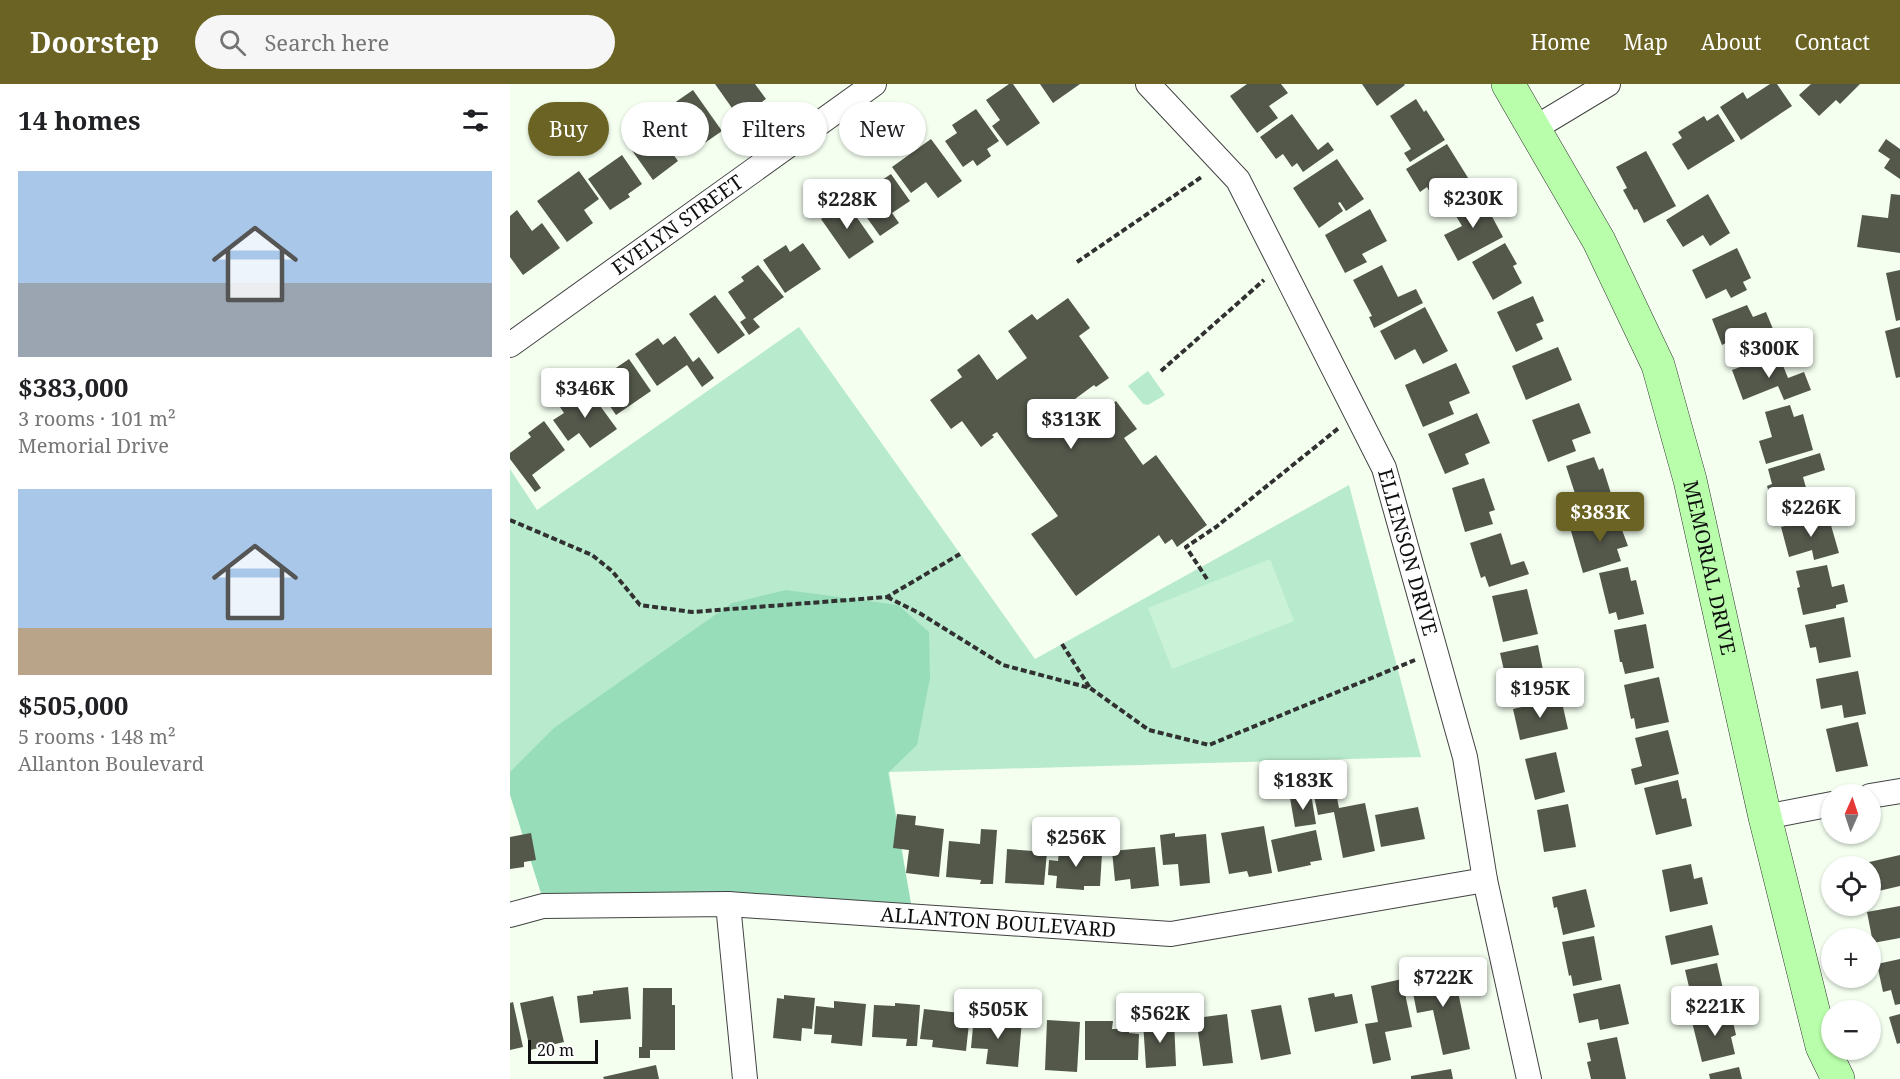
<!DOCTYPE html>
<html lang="en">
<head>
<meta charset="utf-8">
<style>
  body { margin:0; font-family:"Noto Serif",serif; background:#f6f6f6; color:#202124; height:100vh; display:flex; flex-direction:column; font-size:22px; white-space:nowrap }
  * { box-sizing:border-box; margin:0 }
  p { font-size:20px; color:#757577 }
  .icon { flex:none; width:33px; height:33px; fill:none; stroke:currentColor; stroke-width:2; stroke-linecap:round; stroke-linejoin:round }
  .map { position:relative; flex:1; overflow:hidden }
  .details { display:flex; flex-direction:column; background:#fff; width:510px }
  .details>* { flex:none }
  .banner { position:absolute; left:18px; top:18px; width:570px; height:54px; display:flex; gap:12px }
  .needle { width:39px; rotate:3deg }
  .buttons { position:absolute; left:1311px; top:700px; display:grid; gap:12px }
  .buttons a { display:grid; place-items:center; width:60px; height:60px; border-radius:50%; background:#fff; box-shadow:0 2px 4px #0004; font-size:30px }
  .scale { position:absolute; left:18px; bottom:15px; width:70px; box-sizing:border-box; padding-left:6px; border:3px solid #0f0f0f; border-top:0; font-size:16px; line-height:21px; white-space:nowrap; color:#0f0f0f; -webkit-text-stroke:4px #fff; paint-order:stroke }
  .price { position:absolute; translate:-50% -51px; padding:0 14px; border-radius:6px; background:#fff; color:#222; font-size:20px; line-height:39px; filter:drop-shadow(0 2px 3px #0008) }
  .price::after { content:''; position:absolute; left:50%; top:36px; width:18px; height:14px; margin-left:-9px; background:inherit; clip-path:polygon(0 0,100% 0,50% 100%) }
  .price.on { background:#6a6323; color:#fff }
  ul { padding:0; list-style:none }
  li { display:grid; align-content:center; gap:12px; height:318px; padding:0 18px }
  li span { display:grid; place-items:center; height:186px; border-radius:0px; color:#555 }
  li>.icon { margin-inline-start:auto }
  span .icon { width:108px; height:108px; fill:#fffc; stroke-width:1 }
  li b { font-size:26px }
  h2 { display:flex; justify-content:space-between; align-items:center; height:72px; padding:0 18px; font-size:26px }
  .tag { padding:0 21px; border-radius:27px; background:#fff; box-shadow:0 2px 4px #0004; font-size:21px; line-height:54px }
  .tag.on { background:#6a6323; color:#fff }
  header { display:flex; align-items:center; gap:36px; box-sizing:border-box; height:84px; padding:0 30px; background:#6a6323; color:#fff }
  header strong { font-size:28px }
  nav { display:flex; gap:33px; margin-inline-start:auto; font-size:21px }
  .search { width:420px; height:54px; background:#f6f6f6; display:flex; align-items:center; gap:15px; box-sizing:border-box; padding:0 21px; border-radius:33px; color:#757577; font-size:22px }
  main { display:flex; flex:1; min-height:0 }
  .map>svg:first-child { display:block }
  .green { fill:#b8ebce }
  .forest { fill:#97ddb9 }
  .pitch { fill:#caf2d6 }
  .building { fill:#53584b }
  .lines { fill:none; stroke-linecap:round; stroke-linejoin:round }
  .minor-casing { stroke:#424242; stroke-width:26 }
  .secondary-casing { stroke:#313131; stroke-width:34 }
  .path { stroke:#313131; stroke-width:4; stroke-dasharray:6 3; stroke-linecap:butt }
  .minor { stroke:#fff; stroke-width:24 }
  .secondary { stroke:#b9ffab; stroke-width:33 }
  .labels { text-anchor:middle; stroke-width:6; stroke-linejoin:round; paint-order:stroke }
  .street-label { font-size:20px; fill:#0f0f0f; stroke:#fff }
</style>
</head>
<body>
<header>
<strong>Doorstep</strong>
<div class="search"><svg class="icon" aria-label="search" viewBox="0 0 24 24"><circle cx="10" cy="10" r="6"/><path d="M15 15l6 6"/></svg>Search here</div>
<nav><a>Home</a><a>Map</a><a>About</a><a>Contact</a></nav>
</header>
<main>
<section class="details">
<h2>14 homes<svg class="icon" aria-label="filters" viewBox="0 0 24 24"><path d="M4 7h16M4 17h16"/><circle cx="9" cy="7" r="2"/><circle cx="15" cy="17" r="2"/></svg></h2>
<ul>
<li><span style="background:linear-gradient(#a9c7e8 60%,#9aa5b1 0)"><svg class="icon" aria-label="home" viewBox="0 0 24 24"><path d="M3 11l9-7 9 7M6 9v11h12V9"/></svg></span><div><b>$383,000</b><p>3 rooms · 101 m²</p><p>Memorial Drive</p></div></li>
<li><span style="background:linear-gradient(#a9c7e8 75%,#b9a48a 0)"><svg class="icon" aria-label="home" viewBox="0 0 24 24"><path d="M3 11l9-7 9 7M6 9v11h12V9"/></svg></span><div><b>$505,000</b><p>5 rooms · 148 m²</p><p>Allanton Boulevard</p></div></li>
</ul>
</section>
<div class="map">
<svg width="1390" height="995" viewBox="0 0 1390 995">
  <rect width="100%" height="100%" fill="#f4fff0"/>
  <g class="green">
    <path d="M289,243l236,332 314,-174 72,272 -532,15 23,138 -402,-115v-326l27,41z"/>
    <path d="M638,287l17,24 -17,10 -5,-1 -15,-18z"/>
  </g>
  <path class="forest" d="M276,506l112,15 31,27 1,46 -13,67 -29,28 24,137 -367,-4 -35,-111v-23l44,-44 178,-125z"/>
  <path class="pitch" d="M760,475l24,62 -122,48 -24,-61z"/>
  <g class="building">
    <path d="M205,0h40l11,15 -27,19z"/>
    <path d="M499,0h4l27,39 -33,23 -15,-20 8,-6 -14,-20z"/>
    <path d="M530,0h40l-27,19z"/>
    <path d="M737,0h34l7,9 -19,13 9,12 -21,15 -27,-37z"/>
    <path d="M852,0h42l1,1 -28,21z"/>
    <path d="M1260,0h7l15,22 -51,34 -21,-33 23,-15 4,7z"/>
    <path d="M1301,0h49l-20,20 -4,-4 -17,16 -20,-21z"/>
    <path d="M183,6l29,41 -26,18 -29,-41z"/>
    <path d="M906,15l8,13 2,-2 19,30 -35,22 -6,-9 7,-4 -21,-33z"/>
    <path d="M466,25l23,32 -12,8 4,7 -14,10 -4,-6 -10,7 -18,-26 12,-8 -5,-8z"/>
    <path d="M55,26l16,24 -21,15 -16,-24z"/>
    <path d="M782,30l26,36 10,-8 6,8 -31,22 -6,-9 -5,4 -9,-13 -7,5 -16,-22z"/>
    <path d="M1208,30l17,27 -47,29 -16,-26 10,-6 -4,-6 26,-16 3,5z"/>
    <path d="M141,40l27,37 -25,19 -27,-38z"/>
    <path d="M421,55l31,42 -24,17 -12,-16 -15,11 -19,-26z"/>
    <path d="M1376,55l14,10v30l-16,-11 6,-9 -12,-8z"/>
    <path d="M937,60l28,45 -35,21 -13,-23 -7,5 -14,-23z"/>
    <path d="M1136,67l30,55 -32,17 -7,-14 -3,1 -11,-20 4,-2 -11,-21z"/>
    <path d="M112,71l20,29 -14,10 2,3 -20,13 -22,-31z"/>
    <path d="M827,75l27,40 -18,12 -6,-9 -2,1 5,8 -24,17 -26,-40z"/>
    <path d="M69,87l20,28 -15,11 9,13 -26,19 -30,-41z"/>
    <path d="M381,90l19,27 -18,12 7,10 -19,13 -20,-28 4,-3 -8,-11 10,-6 1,2z"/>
    <path d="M1198,110l22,39 -20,13 -7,-11 -20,12 -17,-27z"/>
    <path d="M1381,110l9,1v58l-43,-6 5,-32 26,3z"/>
    <path d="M971,112l22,41 -45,24 -14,-26 18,-9 -9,-15z"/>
    <path d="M336,118l28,40 -25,17 -28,-40z"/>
    <path d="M860,125l17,32 -25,13 5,8 -22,11 -20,-38z"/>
    <path d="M7,126l15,21 10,-8 18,25 -37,27 -13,-18v-41z"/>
    <path d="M293,159l18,26 -36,24 -22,-33 23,-15 4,7z"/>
    <path d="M995,159l12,21 -4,2 9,17 -29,17 -21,-38z"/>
    <path d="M1227,164l14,30 -8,4 4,8 -16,8 -5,-9 -20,10 -14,-29z"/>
    <path d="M248,181l26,32 -31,22 7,8 -11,8 -9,-13 6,-4 -18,-26 16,-11 -3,-4z"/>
    <path d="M872,181l16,32 18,-8 7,14 -49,25 -5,-11 3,-1 -19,-36z"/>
    <path d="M1390,186v50l-4,1 -10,-48z"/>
    <path d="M205,211l30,40 -27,19 -29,-40z"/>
    <path d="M1023,212l11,25 -8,3 7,15 -27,13 -19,-40z"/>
    <path d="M558,214l22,30 -11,8 30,42 -13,9 -2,-2 -19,14 15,21 26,-19 21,28 -13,9 19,27 13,-10 51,70 -30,22 -5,-8 -7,5 -6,-9 -83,61 -45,-62 27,-18 -61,-84 -5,3 2,2 -13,10 -19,-26 -11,8 -21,-29 32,-23 -5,-7 22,-16 18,26 30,-22 -19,-27 24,-17 5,6z"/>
    <path d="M1237,221l6,12 13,-5 7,17 -13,4 4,11 -28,11 -6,-14 -8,4 -10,-26z"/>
    <path d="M915,223l23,44 -25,13 -8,-15 -20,11 -15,-29z"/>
    <path d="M1390,243v50l-4,1 -11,-47z"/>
    <path d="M165,252l18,26 6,-5 15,21 -12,9 -15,-22 -30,21 -22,-32 23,-16 5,7z"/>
    <path d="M1048,263l14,33 -46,20 -14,-34z"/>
    <path d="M1268,269l10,25 16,-6 7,18 -27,10 -6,-14 -35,14 -11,-30z"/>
    <path d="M119,275l22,32 -35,24 -17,-25 13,-8 -5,-8z"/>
    <path d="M946,279l14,30 -21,9 5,12 -31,13 -18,-42z"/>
    <path d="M77,304l30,41 -27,19 -11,-15 -11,8 -15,-21 11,-7 -4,-6z"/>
    <path d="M1069,319l12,30 -19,7 4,11 -28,11 -16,-42z"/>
    <path d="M1280,321l4,12 9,-3 10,36 -47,14 -7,-23 13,-4 -7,-25z"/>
    <path d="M967,329l13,30 -25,11 4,10 -24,10 -17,-40z"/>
    <path d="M34,337l21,29 -33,25 9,13 -6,4 -25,-33v-6l21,-16 -3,-4z"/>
    <path d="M1310,369l5,17 -22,7 7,25 -35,11 -8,-27 5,-2 -4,-15z"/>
    <path d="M1084,373l5,13 4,-2 11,35 -23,7 1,5 -9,3 -17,-52z"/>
    <path d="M974,394l11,32 -6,2 4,12 -28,8 -13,-44z"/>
    <path d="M1105,427l13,35 -11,3 4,12 -38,12 -12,-42 35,-10 -2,-7z"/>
    <path d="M1318,431l11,38 -25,7 -2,-10 -23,7 -8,-30z"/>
    <path d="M991,449l10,32 13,-4 5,13 -40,13 -4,-11 -4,2 -11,-35z"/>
    <path d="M1317,481l5,22 12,-3 4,18 -12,3v3l-33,7 -6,-27 3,-1 -4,-16z"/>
    <path d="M1118,483l3,14 5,-1 8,34 -26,6 -2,-8 -7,2 -10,-41z"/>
    <path d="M1017,505l11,45 -35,8 -11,-46z"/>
    <path d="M1334,533l7,40 -32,6 -3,-16 -6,1 -5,-23z"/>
    <path d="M1136,540l8,44 -29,6 -3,-12h-2l-6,-32z"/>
    <path d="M1028,561l10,50 -25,6 -2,-9 -4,1 -3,-16 -8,2 -6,-26z"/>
    <path d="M1348,587l8,43 -22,4 -2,-13 -21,4 -5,-30z"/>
    <path d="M1149,593l10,45 -33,7 -2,-11 -3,1 -7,-34z"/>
    <path d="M1051,614l7,31 -48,11 -7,-31z"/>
    <path d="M1348,638l10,44 -32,6 -10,-43z"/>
    <path d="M1158,646l11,44 -44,11 -4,-16 11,-3 -7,-28z"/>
    <path d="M1046,668l9,40 -30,8 -10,-41z"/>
    <path d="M1168,696l4,19 4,-1 6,28 -36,9 -12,-47z"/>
    <path d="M825,703l4,21 26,-5 10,48 -32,7 -9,-46 -16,3 -5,-24z"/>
    <path d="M801,710l5,30 -21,3 -5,-29z"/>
    <path d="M1058,720l8,43 -32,5 -7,-42z"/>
    <path d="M908,723l7,32 -44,8 -6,-32z"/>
    <path d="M387,730l19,2 -1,9 29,4 -5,48 -33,-4 3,-23 -16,-2z"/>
    <path d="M754,742l8,47 -23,4 -2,-6 -18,3 -8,-41z"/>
    <path d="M471,745l16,1 -4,54h-13l1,-4 -35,-3 3,-36 31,3z"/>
    <path d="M806,746l6,30 -12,2 1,3 -33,7 -7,-32z"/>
    <path d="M21,749l5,27 -12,2v5l-14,2v-32z"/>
    <path d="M665,749v4l31,-3 4,49 -30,3 -2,-22 -15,1 -3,-30z"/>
    <path d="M550,757l17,1v11l25,1 -2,32h-16v4l-28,-2 1,-12 -9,-1 1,-15 9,1z"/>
    <path d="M645,763l4,39 -28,3 -1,-10 -15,2 -3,-30z"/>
    <path d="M497,765l40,3 -3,33 -39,-2z"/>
    <path d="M1390,771v31l-30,7v-26h-13l-1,-2z"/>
    <path d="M1181,780l3,15 8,-2 6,27 -38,8 -8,-42z"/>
    <path d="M1076,805l9,38 -32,8 -6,-28 -3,1 -2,-11z"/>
    <path d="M1390,822v32l-27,5 -6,-31z"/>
    <path d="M1202,841l7,30 -48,10 -6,-29z"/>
    <path d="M1084,852l8,44 -29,6 -2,-11 -2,1 -7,-34z"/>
    <path d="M1390,875v45l-5,1 -4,-15 -8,2 -6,-28z"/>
    <path d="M1207,879l6,26 3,-1 2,12 -34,8 -9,-38z"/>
    <path d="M943,884l17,81 -27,6 -10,-45 -16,3 -7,-35z"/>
    <path d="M892,895l10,48 -27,5 6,28 -18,4 -8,-40 13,-2 -7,-36z"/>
    <path d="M1110,900l9,40 -29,6 -2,-11 -19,4 -6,-29z"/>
    <path d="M118,903l3,32 -51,4 -3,-27 16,-2v-3z"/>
    <path d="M133,904h29v17h3v45h-25v8h-11v-11h3z"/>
    <path d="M824,909l1,4 17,-3 6,29 -43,9 -7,-34z"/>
    <path d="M274,911l31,3 -3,31 -10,-1 -1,13 -28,-3 4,-40 7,1z"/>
    <path d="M43,912l11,46 -34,8 -10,-47z"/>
    <path d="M324,917l32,3 -4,42 -31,-3 1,-8 -18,-1 2,-28 18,2z"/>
    <path d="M3,918l10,45 -13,3v-47z"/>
    <path d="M385,919l25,2 -3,41h-11l1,-7 -35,-2 2,-32 21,1z"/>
    <path d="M771,921l10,49 -30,6 -10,-50z"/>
    <path d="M414,925l46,5 -4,37 -34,-4 1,-7 -13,-1z"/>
    <path d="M1221,929l5,22 -5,2 4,17 -33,8 -10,-40z"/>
    <path d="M717,930l6,49 -30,3 -7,-48z"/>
    <path d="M1390,930v29l-3,1 -8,-27z"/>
    <path d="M464,932l48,4 -4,47 -32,-3 2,-15 -17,-1z"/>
    <path d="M537,936l33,2 -3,50 -32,-2z"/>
    <path d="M664,936l2,46 -30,2 -3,-47z"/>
    <path d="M575,937h28l-1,8h17v4l10,1 -1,26h-53z"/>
    <path d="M1107,953l9,42h-35l-4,-17 4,-1 -4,-18z"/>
    <path d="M146,981l3,14h-55l-1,-2z"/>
    <path d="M1229,983l3,12h-32l-1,-5z"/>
    <path d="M941,985l2,10h-42v-3z"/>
  </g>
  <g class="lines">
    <g class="minor-casing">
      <g id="minor">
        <path id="s1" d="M638,0l90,96 146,288 81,289 20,123 44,199"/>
        <path d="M1025,44l73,-44"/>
        <path id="s2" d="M0,261l364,-261"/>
        <path d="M1360,712l30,-5"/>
        <path d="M1255,733l67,-13"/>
        <path d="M218,820l17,175"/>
        <path id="s3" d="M0,831l33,-9 185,-2 443,30 314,-54"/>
      </g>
    </g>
    <g class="secondary-casing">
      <g id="secondary">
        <path id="s4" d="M998,0l91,157 59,124 32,115 75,337 57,229 16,33"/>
      </g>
    </g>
    <g class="path">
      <path d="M567,178l126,-86"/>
      <path d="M651,287l103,-91"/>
      <path d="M0,436l82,35 20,16 28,34 52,7 195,-15 73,-43"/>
      <path d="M697,495l-21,-32 30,-20 124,-100"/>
      <path d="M377,513l34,17 82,51 87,23 59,42 60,15 206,-85"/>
      <path d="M552,560l28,44"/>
    </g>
    <use href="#minor" class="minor"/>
    <use href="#secondary" class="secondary"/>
  </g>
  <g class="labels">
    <g class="street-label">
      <text dy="7" stroke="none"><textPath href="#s2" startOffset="206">EVELYN STREET</textPath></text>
      <text dy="7" stroke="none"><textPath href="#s1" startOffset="542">ELLENSON DRIVE</textPath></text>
      <text dy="7" stroke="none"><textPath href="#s4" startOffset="528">MEMORIAL DRIVE</textPath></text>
      <text dy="7" stroke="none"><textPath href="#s3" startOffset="490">ALLANTON BOULEVARD</textPath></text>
    </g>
  </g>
</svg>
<div class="buttons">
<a><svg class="needle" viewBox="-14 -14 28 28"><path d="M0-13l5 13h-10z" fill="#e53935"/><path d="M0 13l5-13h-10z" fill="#757577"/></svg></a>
<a><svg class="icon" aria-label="locate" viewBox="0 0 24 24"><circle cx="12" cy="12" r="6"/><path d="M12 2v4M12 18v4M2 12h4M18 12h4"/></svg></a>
<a>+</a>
<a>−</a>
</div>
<div class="scale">20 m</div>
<b class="price" style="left:963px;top:145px">$230K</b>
<b class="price" style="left:337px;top:146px">$228K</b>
<b class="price" style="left:1259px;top:295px">$300K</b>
<b class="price" style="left:75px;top:335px">$346K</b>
<b class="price" style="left:561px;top:366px">$313K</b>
<b class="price" style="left:1301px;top:454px">$226K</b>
<b class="price on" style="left:1090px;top:459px">$383K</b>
<b class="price" style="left:1030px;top:635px">$195K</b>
<b class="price" style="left:793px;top:727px">$183K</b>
<b class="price" style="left:566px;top:784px">$256K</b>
<b class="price" style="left:933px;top:924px">$722K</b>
<b class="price" style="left:1205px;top:953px">$221K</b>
<b class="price" style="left:488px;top:956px">$505K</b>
<b class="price" style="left:650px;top:960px">$562K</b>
<div class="banner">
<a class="tag on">Buy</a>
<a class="tag">Rent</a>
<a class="tag">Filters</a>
<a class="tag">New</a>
</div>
</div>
</main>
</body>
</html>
